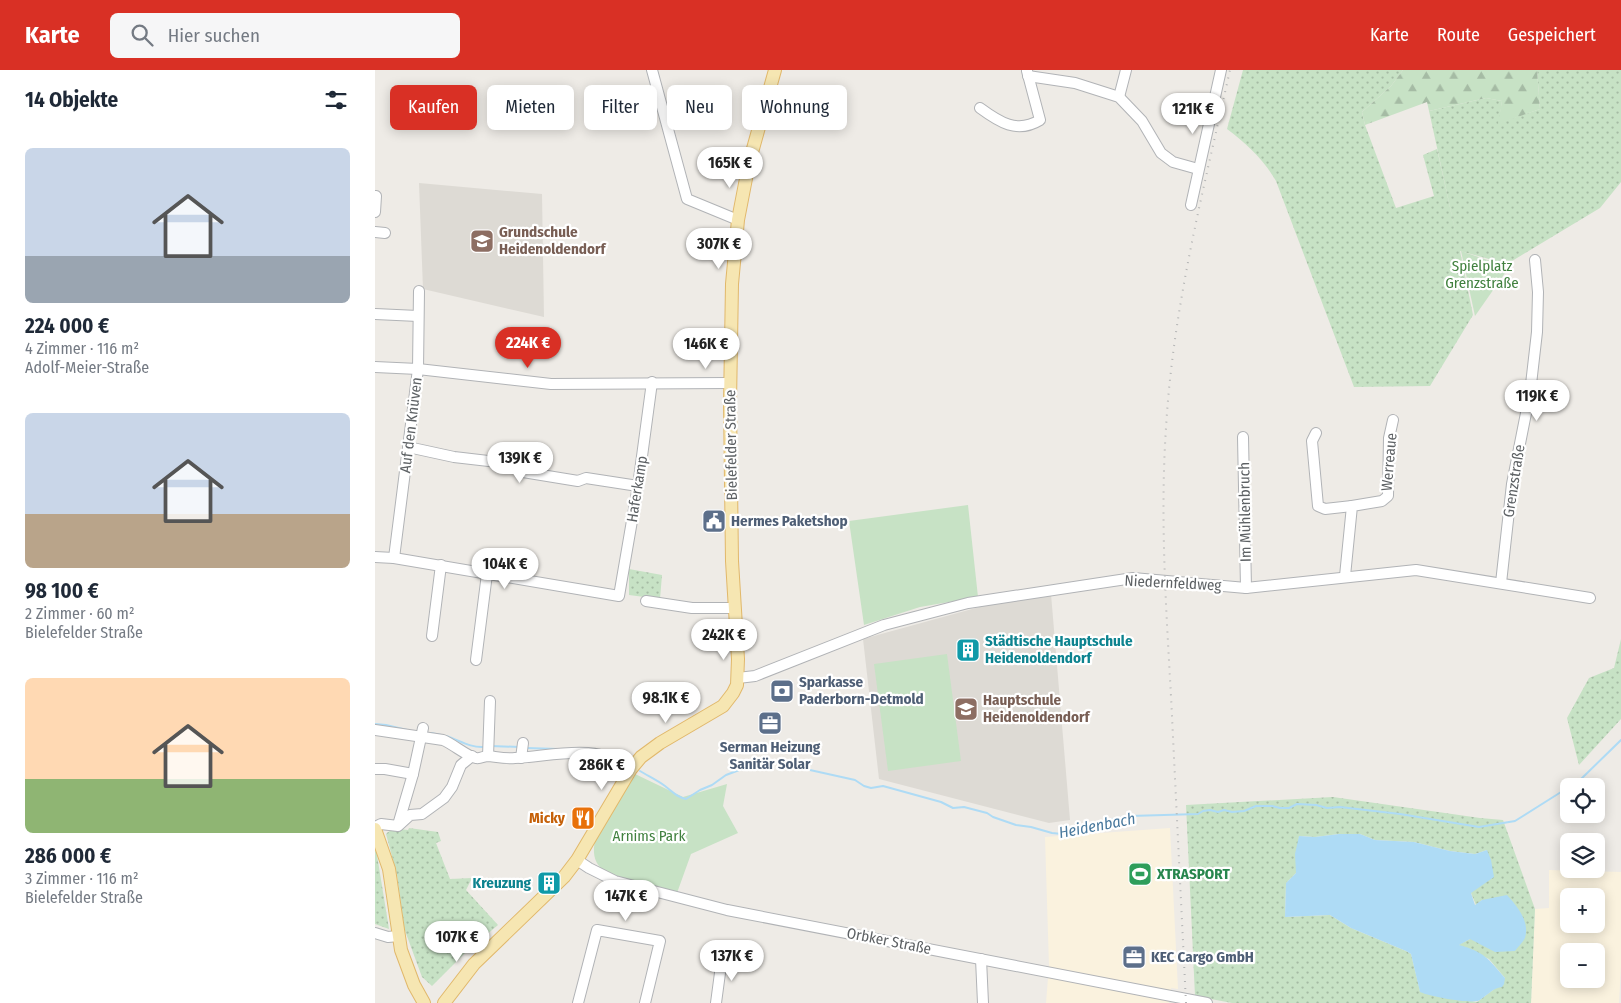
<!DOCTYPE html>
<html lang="de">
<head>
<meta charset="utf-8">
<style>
  body { margin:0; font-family:"Fira Sans Condensed",sans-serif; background:#f6f6f7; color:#1f2937; height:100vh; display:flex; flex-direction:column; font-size:19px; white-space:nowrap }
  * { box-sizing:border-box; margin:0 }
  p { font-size:16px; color:#747a83 }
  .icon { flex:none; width:28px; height:28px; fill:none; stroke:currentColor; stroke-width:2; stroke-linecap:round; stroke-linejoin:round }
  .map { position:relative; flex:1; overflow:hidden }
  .panel { display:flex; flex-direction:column; background:#fff; width:375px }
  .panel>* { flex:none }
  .top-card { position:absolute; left:15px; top:15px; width:475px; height:45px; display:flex; gap:10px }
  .controls { position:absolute; left:1185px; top:708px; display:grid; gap:10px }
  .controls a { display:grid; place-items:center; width:45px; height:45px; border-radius:8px; background:#fff; box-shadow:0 2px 12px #0003; font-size:25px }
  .price { position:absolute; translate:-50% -42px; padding:0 11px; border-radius:18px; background:#fff; color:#222; font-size:16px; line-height:32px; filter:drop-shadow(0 1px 2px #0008) }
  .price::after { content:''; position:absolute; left:50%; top:30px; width:15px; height:11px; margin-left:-8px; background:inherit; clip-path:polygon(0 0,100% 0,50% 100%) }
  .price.selected { background:#d93025; color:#fff }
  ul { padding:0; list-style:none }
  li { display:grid; align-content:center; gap:10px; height:265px; padding:0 25px }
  li span { display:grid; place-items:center; height:155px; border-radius:8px; color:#555 }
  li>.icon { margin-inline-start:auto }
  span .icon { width:90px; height:90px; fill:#fffc; stroke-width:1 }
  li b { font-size:21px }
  h2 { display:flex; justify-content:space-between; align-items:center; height:60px; padding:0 25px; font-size:21px }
  .pill { padding:0 18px; border-radius:8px; background:#fff; box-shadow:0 2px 12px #0003; font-size:18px; line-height:45px }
  .pill.selected { background:#d93025; color:#fff }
  header { display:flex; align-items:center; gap:30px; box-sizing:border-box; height:70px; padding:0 25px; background:#d93025; color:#fff }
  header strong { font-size:24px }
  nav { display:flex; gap:28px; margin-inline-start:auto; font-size:18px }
  .search { width:350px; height:45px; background:#f6f6f7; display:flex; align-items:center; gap:12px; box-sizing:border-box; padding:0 18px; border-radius:8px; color:#747a83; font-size:19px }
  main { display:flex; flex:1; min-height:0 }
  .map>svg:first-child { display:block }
  .commercial { fill:#faf2de; fill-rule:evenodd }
  .education { fill:#dddad4 }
  .grass { fill:url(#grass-dots); fill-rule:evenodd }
  .forest { fill:url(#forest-firs) }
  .park { fill:#c7e2c5 }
  .water { fill:#aedbf5 }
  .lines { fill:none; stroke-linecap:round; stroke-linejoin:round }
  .stream { stroke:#aedbf5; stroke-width:2 }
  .minor-casing { stroke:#b1b3b6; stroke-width:12 }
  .major-casing { stroke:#e1b86b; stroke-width:14 }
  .minor { stroke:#fff; stroke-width:10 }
  .major { stroke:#f6e6b2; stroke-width:12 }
  .rail { stroke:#b3b4b4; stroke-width:2; stroke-dasharray:1 6; stroke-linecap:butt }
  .labels { text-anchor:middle; stroke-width:4.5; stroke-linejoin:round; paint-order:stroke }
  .education-label { font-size:15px; font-weight:bold; fill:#785e54; stroke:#fff; text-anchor:start }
  .park-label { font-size:15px; fill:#41813f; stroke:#fff }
  .street-label { font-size:15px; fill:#5d6164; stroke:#fff }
  .service-label { font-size:15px; font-weight:bold; fill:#4e5e75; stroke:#fff; text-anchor:start }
  .culture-label { font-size:15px; font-weight:bold; fill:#0d838f; stroke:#fff; text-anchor:start }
  .food-label { font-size:15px; font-weight:bold; fill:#c56008; stroke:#fff; text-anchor:end }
  .leisure-label { font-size:15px; font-weight:bold; fill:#27864d; stroke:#fff; text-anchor:start }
  .water-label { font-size:16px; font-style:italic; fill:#49799d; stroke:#fff }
</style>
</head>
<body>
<header>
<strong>Karte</strong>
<div class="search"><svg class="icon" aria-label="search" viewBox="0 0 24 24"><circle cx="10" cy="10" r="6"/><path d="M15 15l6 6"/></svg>Hier suchen</div>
<nav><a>Karte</a><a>Route</a><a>Gespeichert</a></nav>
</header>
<main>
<section class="panel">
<h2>14 Objekte<svg class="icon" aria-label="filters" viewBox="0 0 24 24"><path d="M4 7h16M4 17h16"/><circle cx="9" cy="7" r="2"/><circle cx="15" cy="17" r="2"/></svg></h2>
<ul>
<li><span style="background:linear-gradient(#c9d6e8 70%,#9aa5b1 0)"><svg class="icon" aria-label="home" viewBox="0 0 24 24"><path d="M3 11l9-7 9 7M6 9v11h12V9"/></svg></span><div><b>224 000 €</b><p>4 Zimmer · 116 m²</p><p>Adolf-Meier-Straße</p></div></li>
<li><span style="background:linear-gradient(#c9d6e8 65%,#b9a48a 0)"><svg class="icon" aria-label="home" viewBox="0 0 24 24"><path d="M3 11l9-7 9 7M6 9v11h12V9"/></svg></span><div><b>98 100 €</b><p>2 Zimmer · 60 m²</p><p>Bielefelder Straße</p></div></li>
<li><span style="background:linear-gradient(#ffd9b3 65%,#8fb573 0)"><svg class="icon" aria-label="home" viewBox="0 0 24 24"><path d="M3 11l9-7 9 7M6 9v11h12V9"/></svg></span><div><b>286 000 €</b><p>3 Zimmer · 116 m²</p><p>Bielefelder Straße</p></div></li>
</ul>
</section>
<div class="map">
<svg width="1246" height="933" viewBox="0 0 1246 933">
  <defs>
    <pattern id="grass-dots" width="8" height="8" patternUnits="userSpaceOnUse" patternTransform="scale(1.25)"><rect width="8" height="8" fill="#c7e2c5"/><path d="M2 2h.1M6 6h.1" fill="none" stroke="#a5bba4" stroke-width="1.8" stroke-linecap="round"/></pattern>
    <pattern id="forest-firs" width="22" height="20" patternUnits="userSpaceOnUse" patternTransform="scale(1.25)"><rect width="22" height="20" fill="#c7e2c5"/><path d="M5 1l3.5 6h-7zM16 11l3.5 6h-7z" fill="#a5bba4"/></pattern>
  </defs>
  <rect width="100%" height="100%" fill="#eeebe6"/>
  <g class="commercial">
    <path d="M795,758l8,161 -7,-1 -2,15h-123l3,-37 -4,-129z"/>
    <path d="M1174,800l72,2v94l-2,37h-88l4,-94 14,-1zM1194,826h27v28h-27zM1194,881h27v28h-27z"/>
  </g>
  <g class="education">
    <path d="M44,113l123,11 2,123 -121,-28z"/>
    <path d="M676,524l19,226 -21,3 -170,-44 -16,-140 120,-33z"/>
  </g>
  <g class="grass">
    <path d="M868,0h160l-12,16 -29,26 3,13 31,83 38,-12 -11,-41 14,-6 22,99 -30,-137 57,-13 16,3 -3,22 41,-14 -3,-39h84v112l-21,26 -93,56 -47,-13 13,64 -43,71 -76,1 -78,-206c-13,-22 -29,-37 -49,-52z"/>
    <path d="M254,499l33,6 -2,24 -31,-4z"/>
    <path d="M1246,569v80l-42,46 -12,-47 22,-40 25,-10z"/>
    <path d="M958,727l147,21 23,2 32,89 -4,94h-299l-37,-7 -9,-191zM964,764h21l15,6 39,2 36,9 25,3 12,-4 -16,43 5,12 6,-5 -12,39 -12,6 31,14 16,19 -8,9 -20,15 -57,-11 -9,-37 -5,-3 -55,-23 -21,-13 -45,2 1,-34 10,-10 3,-37 16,1z"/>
    <path d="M34,758l29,4 3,9 -5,2 14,36 22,-1 -6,12 32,35 -32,27 -34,34 -10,-9 -18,-49 -7,-53 -11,-41c5,-6 15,-5 22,-4z"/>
    <path d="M0,779l2,6 12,74 -14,-5z"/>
  </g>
  <path class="forest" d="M1028,0h134l3,39 -42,15 4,-23 -16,-3 -57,13 -2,-9 -62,23 -3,-13 29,-26z"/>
  <g class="park">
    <path d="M1086,181l41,14 3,8 -30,43z"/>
    <path d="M593,435l10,92 -58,10 -56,18 -15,-104z"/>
    <path d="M572,584l14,107 -73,10 -14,-107z"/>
    <path d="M258,703l50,24 44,-13 -4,22 15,27 -47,21 -14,39c-16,-4 -65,-14 -75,-24 -9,-8 -9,-18 -7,-29z"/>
  </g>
  <path class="water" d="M964,764h21l15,6 39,2 36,9 25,3 12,-4 4,10 3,17 -23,16 4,12 7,-5 25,-5c10,11 23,26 18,43 -2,4 -7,9 -10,13l-20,1 -25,-13 -11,6c25,7 29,13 46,33l-1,6 -2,3c-10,1 -16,10 -24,14 -13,2 -46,-4 -58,-9l-9,-38 -5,-3 -55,-23 -21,-13 -45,2 1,-34 10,-10 -1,-19 4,-18 16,1z"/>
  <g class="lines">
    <g class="stream">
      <path d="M0,654l11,1 21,5"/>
      <path d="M56,663l10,2"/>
      <path d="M71,666c13,4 24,12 38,11"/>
      <path d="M116,676l28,1"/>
      <path d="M151,678l32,1"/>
      <path d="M265,701c8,5 17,9 25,15 8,6 11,11 21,13l14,-9 12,-5 14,-10 32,-12 16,-1 81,18 9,6 7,2 12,-2 58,16 12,6 11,-1 23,6 6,4 23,8 15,2 21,6 10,1 17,-8 51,-10 68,-2 5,-3 7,-1 8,2 6,-2 8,2 12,-1 12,-5h16l8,2h9l8,-4 19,1 11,3 13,-1 60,7 79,13 36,-6 54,-34"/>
      <path d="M1196,716l8,-5 42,-41"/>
    </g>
    <g class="minor-casing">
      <g id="minor">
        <path d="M277,0l35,129 51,21"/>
        <path d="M653,6l47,7 44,14 23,24 19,32 12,9 25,7"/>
        <path d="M744,27l7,-27"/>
        <path d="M605,38c19,14 37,26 60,12l-13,-49"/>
        <path d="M816,135l30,-135"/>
        <path d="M0,142l1,-16"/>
        <path d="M0,162l10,1"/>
        <path d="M0,244l43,2"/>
        <path d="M0,297l43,2 133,15 179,-1"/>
        <path d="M941,363l-4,8 6,65 7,3 27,-3"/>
        <path d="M868,367l3,151"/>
        <path d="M33,377l46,10 60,7 9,8 55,9 8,-3 52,8"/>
        <path d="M0,487l19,1 225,38 19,-110 14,-104"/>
        <path d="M19,488l24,-189 1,-78"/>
        <path d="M970,506l7,-70 30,-5 6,-5 1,-58 4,-18"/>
        <path d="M1126,513l11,-99 18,-91 7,-61 1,-40 -3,-32"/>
        <path d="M271,531l46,7h42"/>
        <path d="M57,566l9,-71"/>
        <path d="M101,590l11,-86"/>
        <path d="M363,608l17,-2 129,-51 84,-22 165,-25 113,10 170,-18 174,28"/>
        <path d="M0,660l68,10c10,4 25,17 33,18 4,1 8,-2 12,-2 9,1 17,3 27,2 39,-2 82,-16 116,11"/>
        <path d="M113,686l2,-55"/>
        <path d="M146,688l2,-15"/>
        <path d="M0,699h10l28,5"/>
        <path d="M23,755l15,-51 10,-46"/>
        <path d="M0,757l6,-3 17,2 12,-11 12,-1 22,-16 8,-11 9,-22 11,-9"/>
        <path d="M202,790l12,8 26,13 112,29 480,93"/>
        <path d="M0,863l13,4 10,-1"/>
        <path d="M606,889l2,44"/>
        <path d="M203,933l19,-73 63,11 -15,62"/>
        <path d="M341,933l6,-45"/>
      </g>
    </g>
    <g class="major-casing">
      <g id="major">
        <path d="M0,759l14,40 12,81 13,35 10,18"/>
        <path d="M69,933l30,-39 90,-87 13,-17 54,-91 10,-12 19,-14 63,-37 10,-13 4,-8 1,-26 -6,-98 -2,-158 2,-119 6,-64 11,-57 26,-93"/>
      </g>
    </g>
    <use href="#minor" class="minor"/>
    <use href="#major" class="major"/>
    <path class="rail" d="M811,933c-5,-102 -10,-204 -15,-307 -5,-89 -11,-179 -5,-268 7,-122 38,-240 64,-358"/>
  </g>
  <defs>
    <g id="school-square" transform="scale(1.25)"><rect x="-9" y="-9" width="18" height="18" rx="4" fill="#8d6e63" stroke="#fff"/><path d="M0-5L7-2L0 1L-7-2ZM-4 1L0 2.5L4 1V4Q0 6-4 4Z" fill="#fff"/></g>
    <g id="civic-square" transform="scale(1.25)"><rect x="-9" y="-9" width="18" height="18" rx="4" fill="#5c6f8a" stroke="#fff"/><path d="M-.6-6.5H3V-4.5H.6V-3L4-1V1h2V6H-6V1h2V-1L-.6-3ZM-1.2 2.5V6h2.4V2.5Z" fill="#fff"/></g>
    <g id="building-square" transform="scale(1.25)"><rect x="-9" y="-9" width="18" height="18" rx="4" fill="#0f9aa8" stroke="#fff"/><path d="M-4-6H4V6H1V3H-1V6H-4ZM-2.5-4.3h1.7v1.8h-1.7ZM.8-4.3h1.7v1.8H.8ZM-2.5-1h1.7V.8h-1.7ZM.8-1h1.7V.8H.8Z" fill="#fff"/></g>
    <g id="bank-square" transform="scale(1.25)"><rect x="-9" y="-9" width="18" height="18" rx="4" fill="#5c6f8a" stroke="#fff"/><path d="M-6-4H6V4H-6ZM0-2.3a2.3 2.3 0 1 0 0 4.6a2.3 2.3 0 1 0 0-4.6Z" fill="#fff"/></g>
    <g id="office-square" transform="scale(1.25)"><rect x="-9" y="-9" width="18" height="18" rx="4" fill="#5c6f8a" stroke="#fff"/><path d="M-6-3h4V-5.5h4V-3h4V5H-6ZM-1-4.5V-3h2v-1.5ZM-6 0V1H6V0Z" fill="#fff"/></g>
    <g id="restaurant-square" transform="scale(1.25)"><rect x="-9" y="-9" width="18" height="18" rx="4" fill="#e8710a" stroke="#fff"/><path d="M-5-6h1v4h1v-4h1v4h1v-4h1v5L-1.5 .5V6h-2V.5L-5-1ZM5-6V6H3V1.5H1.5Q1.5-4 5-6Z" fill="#fff"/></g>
    <g id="stadium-square" transform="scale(1.25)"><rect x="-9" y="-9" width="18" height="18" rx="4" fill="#2e9e5b" stroke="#fff"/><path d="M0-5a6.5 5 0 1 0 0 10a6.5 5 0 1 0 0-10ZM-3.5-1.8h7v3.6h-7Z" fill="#fff"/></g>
  </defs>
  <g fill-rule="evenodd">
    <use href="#school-square" x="107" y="171"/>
    <use href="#civic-square" x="339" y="451"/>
    <use href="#building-square" x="593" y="580"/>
    <use href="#bank-square" x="407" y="621"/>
    <use href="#school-square" x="591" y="639"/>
    <use href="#office-square" x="395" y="653"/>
    <use href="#restaurant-square" x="208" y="748"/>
    <use href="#stadium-square" x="765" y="804"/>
    <use href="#building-square" x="174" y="813"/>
    <use href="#office-square" x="759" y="887"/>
  </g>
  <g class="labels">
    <g class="education-label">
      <text x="124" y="167">Grundschule<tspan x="124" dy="17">Heidenoldendorf</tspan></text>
      <text x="608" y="635">Hauptschule<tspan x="608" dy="17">Heidenoldendorf</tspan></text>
    </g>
    <g class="park-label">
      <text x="1107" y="201">Spielplatz<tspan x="1107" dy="17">Grenzstraße</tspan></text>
      <text x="274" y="771">Arnims Park</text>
    </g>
    <g class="street-label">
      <text transform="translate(36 355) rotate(-83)" y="5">Auf den Knüven</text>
      <text transform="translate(356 375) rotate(-91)" y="5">Bielefelder Straße</text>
      <text transform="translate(1014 392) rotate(-85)" y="5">Werreaue</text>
      <text transform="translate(1139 411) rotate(-81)" y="5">Grenzstraße</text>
      <text transform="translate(262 419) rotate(-81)" y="5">Haferkamp</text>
      <text transform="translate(870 442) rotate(-91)" y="5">Im Mühlenbruch</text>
      <text transform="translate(798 513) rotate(3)" y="5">Niedernfeldweg</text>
      <text transform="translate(514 871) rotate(11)" y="5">Orbker Straße</text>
    </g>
    <g class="service-label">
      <text x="356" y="456">Hermes Paketshop</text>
      <text x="424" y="617">Sparkasse<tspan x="424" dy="17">Paderborn-Detmold</tspan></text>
      <text x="395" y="682" text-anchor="middle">Serman Heizung<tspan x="395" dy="17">Sanitär Solar</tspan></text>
      <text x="776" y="892">KEC Cargo GmbH</text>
    </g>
    <g class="culture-label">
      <text x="610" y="576">Städtische Hauptschule<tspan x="610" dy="17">Heidenoldendorf</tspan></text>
      <text x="156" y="818" text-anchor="end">Kreuzung</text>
    </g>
    <g class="food-label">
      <text x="190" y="753">Micky</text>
    </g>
    <g class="leisure-label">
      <text x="782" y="809">XTRASPORT</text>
    </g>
    <g class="water-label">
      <text transform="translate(722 755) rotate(-11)" y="6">Heidenbach</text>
    </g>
  </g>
</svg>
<div class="controls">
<a><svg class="icon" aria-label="locate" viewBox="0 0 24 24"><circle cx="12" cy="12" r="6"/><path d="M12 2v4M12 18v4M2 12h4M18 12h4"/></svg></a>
<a><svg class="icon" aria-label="layers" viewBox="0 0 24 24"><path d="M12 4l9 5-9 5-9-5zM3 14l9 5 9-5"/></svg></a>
<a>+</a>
<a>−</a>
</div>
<b class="price" style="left:818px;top:65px">121K €</b>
<b class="price" style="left:355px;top:119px">165K €</b>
<b class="price" style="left:344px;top:200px">307K €</b>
<b class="price selected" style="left:153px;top:299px">224K €</b>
<b class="price" style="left:331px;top:300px">146K €</b>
<b class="price" style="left:1162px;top:352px">119K €</b>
<b class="price" style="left:145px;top:414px">139K €</b>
<b class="price" style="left:130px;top:520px">104K €</b>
<b class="price" style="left:349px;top:591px">242K €</b>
<b class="price" style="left:291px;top:654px">98.1K €</b>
<b class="price" style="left:227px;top:721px">286K €</b>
<b class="price" style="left:251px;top:852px">147K €</b>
<b class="price" style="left:82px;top:893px">107K €</b>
<b class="price" style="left:357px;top:912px">137K €</b>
<div class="top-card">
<a class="pill selected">Kaufen</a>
<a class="pill">Mieten</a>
<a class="pill">Filter</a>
<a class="pill">Neu</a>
<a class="pill">Wohnung</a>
</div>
</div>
</main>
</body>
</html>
